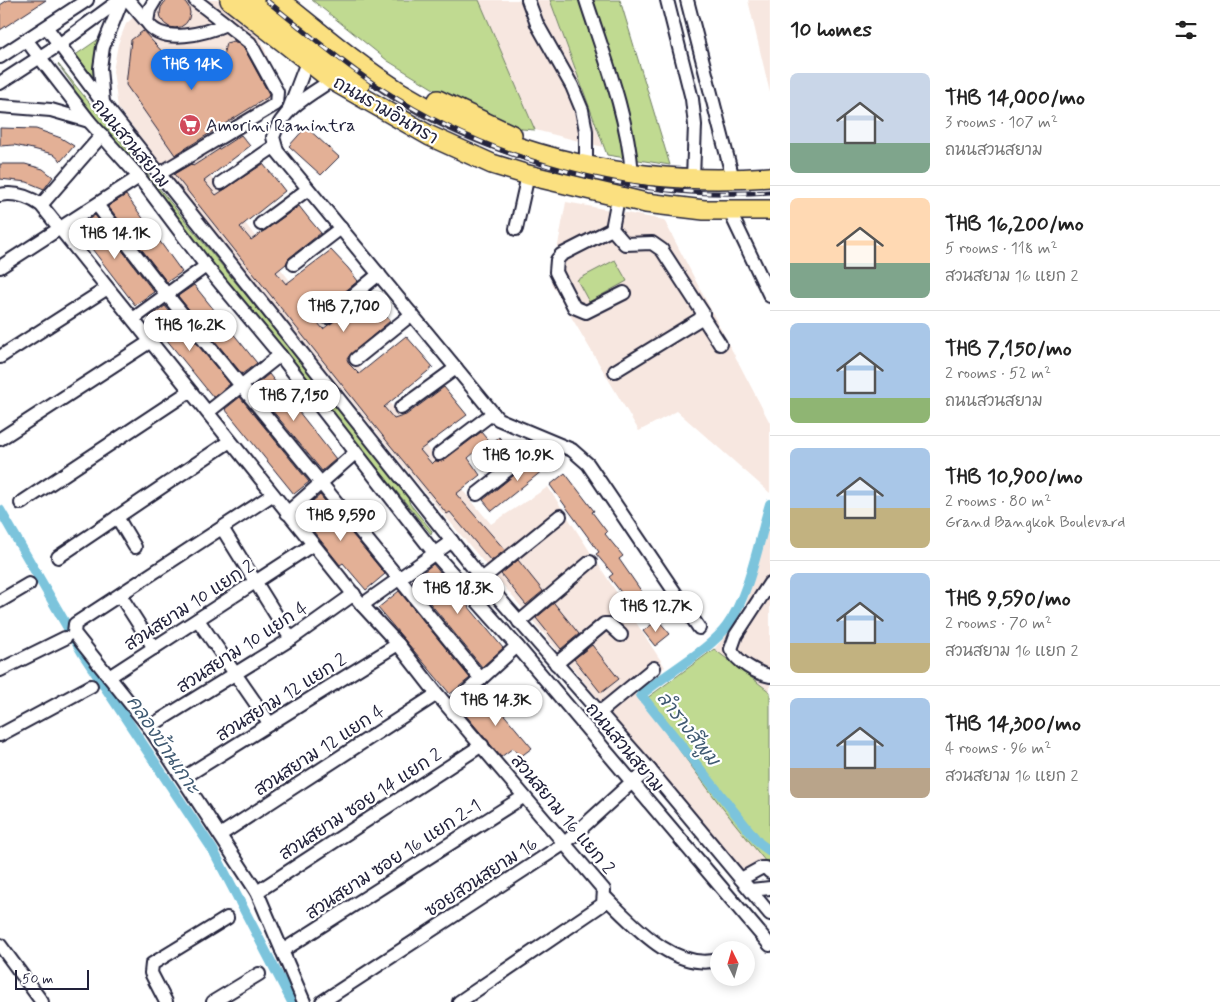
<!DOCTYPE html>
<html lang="en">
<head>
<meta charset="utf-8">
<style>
  body { margin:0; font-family:Mynerve,"Playpen Sans Thai",sans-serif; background:#f6f6f6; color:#222; height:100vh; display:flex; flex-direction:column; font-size:19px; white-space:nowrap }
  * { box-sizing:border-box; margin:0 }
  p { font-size:16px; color:#767676 }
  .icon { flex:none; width:28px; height:28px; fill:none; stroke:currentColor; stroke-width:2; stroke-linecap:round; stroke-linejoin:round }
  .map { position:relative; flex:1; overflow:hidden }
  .drawer { display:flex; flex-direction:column; background:#fff; width:450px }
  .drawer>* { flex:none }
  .needle { width:32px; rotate:355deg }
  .fabs { position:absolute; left:710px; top:941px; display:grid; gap:10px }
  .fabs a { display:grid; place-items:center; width:45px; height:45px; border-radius:50%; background:#fff; box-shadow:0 2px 12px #0003; font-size:25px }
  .scale { position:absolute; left:15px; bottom:12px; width:74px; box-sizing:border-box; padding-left:5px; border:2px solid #22223b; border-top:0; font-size:14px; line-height:18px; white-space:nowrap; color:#22223b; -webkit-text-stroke:4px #fff; paint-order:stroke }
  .price { position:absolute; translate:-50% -42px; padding:0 11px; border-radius:18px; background:#fff; color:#222; font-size:16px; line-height:32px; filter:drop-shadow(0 1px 2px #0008) }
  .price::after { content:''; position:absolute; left:50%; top:30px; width:15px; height:11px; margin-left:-8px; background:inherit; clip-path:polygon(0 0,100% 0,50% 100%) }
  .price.current { background:#1a73e8; color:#fff }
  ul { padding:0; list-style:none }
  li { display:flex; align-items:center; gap:15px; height:125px; padding:0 20px }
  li+li { border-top:1px solid #e0e0e0 }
  li span { display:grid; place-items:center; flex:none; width:140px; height:100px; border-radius:8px; color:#555 }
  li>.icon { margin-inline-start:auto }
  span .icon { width:60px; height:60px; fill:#fffc; stroke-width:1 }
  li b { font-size:21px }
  h2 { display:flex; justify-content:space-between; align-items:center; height:60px; padding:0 20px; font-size:21px }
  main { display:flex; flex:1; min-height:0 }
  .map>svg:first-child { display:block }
  .built { fill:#f7e7e0 }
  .green { fill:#c0da91; stroke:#717e66 }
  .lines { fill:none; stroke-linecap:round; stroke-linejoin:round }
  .canal { stroke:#7bc4dc; stroke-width:10 }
  .building { fill:#e3b096; stroke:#22223b }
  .minor-casing { stroke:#22223b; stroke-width:16 }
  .highway-casing { stroke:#22223b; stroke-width:22 }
  .minor { stroke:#fff; stroke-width:12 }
  .highway { stroke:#fbe080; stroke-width:19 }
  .rail-casing { stroke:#22223b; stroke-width:5 }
  .rail { stroke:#fff; stroke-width:3; stroke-dasharray:9; stroke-linecap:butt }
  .labels { text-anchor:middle; stroke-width:4.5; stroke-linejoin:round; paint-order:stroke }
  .street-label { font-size:18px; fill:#22223b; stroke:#fff }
  .poi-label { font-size:18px; fill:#22223b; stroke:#fff; text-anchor:start }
  .water-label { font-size:19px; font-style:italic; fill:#415b73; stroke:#fff }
</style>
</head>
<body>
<main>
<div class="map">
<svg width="770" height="1002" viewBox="0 0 770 1002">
  <rect width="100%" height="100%" fill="#fff"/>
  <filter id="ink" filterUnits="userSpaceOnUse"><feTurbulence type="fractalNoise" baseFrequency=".02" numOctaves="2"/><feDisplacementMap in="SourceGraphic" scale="10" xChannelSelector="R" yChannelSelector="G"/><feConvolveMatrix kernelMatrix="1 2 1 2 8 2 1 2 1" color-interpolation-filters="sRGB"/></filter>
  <g filter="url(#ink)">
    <g class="built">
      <path d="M152,0h67l39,30 27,77 -86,54 55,74 81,103 156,186 57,-37 117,180 -33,24 11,10 77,104 50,62 -25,7 -326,-389 -245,-304 -56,-73 -5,-37 5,-27 8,-20z"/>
      <path d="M479,0h71l53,147 -68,-17z"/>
      <path d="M748,0h22v93z"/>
      <path d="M566,202l98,18 106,203v70l-93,-82 -38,20 -88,-148z"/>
      <path d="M770,523v169l-56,-43 28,-32z"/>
    </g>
    <g class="green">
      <path d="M312,0h167l56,130 -13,-1 -80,-35 -54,-33z"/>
      <path d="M550,0h70l50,165 -63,-10z"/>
      <path d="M103,36l-8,48 -21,-28z"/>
      <path d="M58,64l348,428 4,12 22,27 -1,3 -354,-436 -4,-13z"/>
      <path d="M615,260l12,21 -38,21 -12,-22z"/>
      <path d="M714,649l56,43v175l-50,-62 -77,-104z"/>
    </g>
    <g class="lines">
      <g class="canal">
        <path d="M770,504c-11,36 -21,92 -43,122 -17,24 -62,48 -86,69l118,148 11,8"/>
        <path d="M0,510l83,144 130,196 79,152"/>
      </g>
    </g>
    <g class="building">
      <circle cx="175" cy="13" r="15"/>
      <path d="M8,0h38l-46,30v-25z"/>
      <path d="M143,31l37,40 7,-4 11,7 10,-11 14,-3 4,-17 8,-2 10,7 25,46 -1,3 -93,58 -49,-70 5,-45z"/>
      <path d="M306,127l33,30 -18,18 -32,-29z"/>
      <path d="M0,128l36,1 25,9 13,8 -13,15 -8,-7 -20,-5 -19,-4 -14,1z"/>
      <path d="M241,135l9,11 -46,35 12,14 47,-31 11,13 11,14 -45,36 11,13 48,-34 11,14 11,13 -32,25 -3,6 -10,8 10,12 45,-34 17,18 10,13 -45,36 10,12 46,-35 21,27 -41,35 -2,3 2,5 10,10 47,-38 15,17 12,14 -49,40 10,12 12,-4 38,-28 23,28 -47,35 12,14 3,-3 9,-1 37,-28 10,12 8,-7 12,15 -15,11 -14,-17 -14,12 12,17 -24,19 49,56 -14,11 -41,-49 -3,2 -57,-69 -216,-271 17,-10 2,2z"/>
      <path d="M0,164h25l18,5 10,8 -9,12 -17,-7 -27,-3z"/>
      <path d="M126,195l56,77 -15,10 -59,-76z"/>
      <path d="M95,215l59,77 -19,13 -59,-77z"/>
      <path d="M194,285l63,78 -15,11 -64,-78z"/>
      <path d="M165,306l65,78 -15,12 -2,1 -64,-79z"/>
      <path d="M269,374l67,85 -14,12 -69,-84z"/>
      <path d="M240,397l69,85 -15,12 -69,-85z"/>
      <path d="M543,452l9,11 -60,48 -9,-11z"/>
      <path d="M565,473l29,38 -2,1 15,20 -2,2 18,22 -4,3 32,46 -15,12 -11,-15 2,-2 -18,-23 4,-3 -17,-20 3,-2 -49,-67z"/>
      <path d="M320,495l65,79 -19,16 -23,-27 -3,2 -41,-52z"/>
      <path d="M518,560l25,31 -17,14 -25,-31z"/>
      <path d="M433,564l70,84 -21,19 -70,-86z"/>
      <path d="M399,591l71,87 -20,16 -72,-86z"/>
      <path d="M554,603l25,31 -18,15 -25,-31z"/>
      <path d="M658,620l12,14 -15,12 -12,-15z"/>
      <path d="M592,645l27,34 -18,14 -27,-34z"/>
      <path d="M485,692l47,56 -12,9 -7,-9 -12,9 -38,-45z"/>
    </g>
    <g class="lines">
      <g class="minor-casing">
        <g id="minor">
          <path d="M128,0l19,22"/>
          <path d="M155,0l-6,10 -2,12c15,24 59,11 79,2l-31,-24"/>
          <path d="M528,0l9,24 35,62 10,24 4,21v34"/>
          <path d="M586,0c18,56 41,113 46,173"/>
          <path d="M667,0l25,99 3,26 -2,53"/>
          <path d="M687,0l46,179"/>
          <path d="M47,28l56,75 379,476 168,191 120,144"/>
          <path d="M27,41l62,80 50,56 67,89 74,89 155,199 82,92 253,299"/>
          <path d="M0,57l87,-57"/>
          <path d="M332,80c-24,16 -49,28 -59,57l4,14 221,268 74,31 16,14 111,164"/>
          <path d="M0,83l60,-39 60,-44"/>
          <path d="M103,103l-3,-35 3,-21 19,-47"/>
          <path d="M0,106l51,4 38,11"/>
          <path d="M289,109l18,-47"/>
          <path d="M159,174l117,-70 1,-12 -27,-49 -24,-19"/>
          <path d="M221,183l54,-37"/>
          <path d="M0,195c15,-3 29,2 41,10l321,400 36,39 39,50 167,196 -1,14 -144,98"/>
          <path d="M41,205l61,-70"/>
          <path d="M97,205l70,90 314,384"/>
          <path d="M730,212l40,84"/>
          <path d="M261,224l47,-35"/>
          <path d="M516,229l12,-54"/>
          <path d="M612,229l-51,26 -4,5 -1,12 18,35 12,5 38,-19"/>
          <path d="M294,264l47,-36"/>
          <path d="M0,267l139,-90"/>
          <path d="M702,316l18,28"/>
          <path d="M327,317l52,-43"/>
          <path d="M133,319l73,-53"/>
          <path d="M0,357l106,-68"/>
          <path d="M356,359l56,-45"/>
          <path d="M615,371l85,-52 3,-6 -41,-63 -10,-7 -27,1 -13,-15 6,-31"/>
          <path d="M401,408l55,-40"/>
          <path d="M208,412l72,-57"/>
          <path d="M0,439l151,-98"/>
          <path d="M439,454l54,-41"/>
          <path d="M477,494l69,-54"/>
          <path d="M272,495l-197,129 -1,9 75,94 108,165 47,110"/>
          <path d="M21,503l169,-112"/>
          <path d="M287,513l68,-60"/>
          <path d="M117,517l18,30"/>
          <path d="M222,528l69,111"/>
          <path d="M58,557l172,-116"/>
          <path d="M482,579l78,-63"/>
          <path d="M770,583l-34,52 -5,14c6,13 25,24 39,27"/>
          <path d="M120,595l34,53"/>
          <path d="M0,601l29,-17"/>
          <path d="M362,605l90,-64"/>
          <path d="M198,620l72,104"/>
          <path d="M519,622l71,-60"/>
          <path d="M556,664l48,-40h5l12,11"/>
          <path d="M0,670l65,-32"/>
          <path d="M109,677l203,-132"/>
          <path d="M450,707l67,-61"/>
          <path d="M599,713l55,-45"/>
          <path d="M149,727l142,-88 63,-45"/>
          <path d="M0,735l91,-49"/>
          <path d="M183,778l215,-134"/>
          <path d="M220,835l217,-141"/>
          <path d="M741,879l20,-11h5l4,4"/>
          <path d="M751,890l19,-2"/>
          <path d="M257,892l225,-147"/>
          <path d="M605,897c29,28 68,74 113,63"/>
          <path d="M0,945l42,57"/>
          <path d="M282,951l241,-154"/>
          <path d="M166,1002l-15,-29 1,-9 75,-46"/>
          <path d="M213,1002l46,-28"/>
          <path d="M322,1002l243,-159 67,-61 18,-12"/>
        </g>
      </g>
      <g class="highway-casing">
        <g id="highway">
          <path d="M230,0l102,80 98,56 62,28 36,11 118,28 58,7h66"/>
          <path d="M253,0l107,84"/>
          <path d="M279,0c39,31 78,65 121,92 110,68 241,95 370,85"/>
          <path d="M438,100l74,35"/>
        </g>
      </g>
      <use href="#minor" class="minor"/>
      <use href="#highway" class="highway"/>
      <g class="rail-casing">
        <path id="rail" d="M266,0c37,30 74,61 114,88 113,74 255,113 390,104"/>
      </g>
      <use href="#rail" class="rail"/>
    </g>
  </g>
  <defs>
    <g id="supermarket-disc" transform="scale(1.125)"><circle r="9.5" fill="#d1495b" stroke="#fff"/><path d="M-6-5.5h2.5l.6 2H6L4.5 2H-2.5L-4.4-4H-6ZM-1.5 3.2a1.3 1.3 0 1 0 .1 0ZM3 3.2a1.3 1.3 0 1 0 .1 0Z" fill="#fff"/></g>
  </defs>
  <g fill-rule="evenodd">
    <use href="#supermarket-disc" x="190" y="125"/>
  </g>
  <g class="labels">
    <g class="street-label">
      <text transform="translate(386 110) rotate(30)" y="6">ถนนรามอินทรา</text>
      <text transform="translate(131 143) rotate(50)" y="6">ถนนสวนสยาม</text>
      <text transform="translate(189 605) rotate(-33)" y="6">สวนสยาม 10 แยก 2</text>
      <text transform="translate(242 647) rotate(-33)" y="6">สวนสยาม 10 แยก 4</text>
      <text transform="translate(281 697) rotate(-32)" y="6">สวนสยาม 12 แยก 2</text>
      <text transform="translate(625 747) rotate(50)" y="6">ถนนสวนสยาม</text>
      <text transform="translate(319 750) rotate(-33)" y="6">สวนสยาม 12 แยก 4</text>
      <text transform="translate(360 804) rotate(-33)" y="6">สวนสยาม ซอย 14 แยก 2</text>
      <text transform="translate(563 814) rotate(50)" y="6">สวนสยาม 16 แยก 2</text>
      <text transform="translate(393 859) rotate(-33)" y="6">สวนสยาม ซอย 16 แยก 2-1</text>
      <text transform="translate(481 877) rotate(-33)" y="6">ซอยสวนสยาม 16</text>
    </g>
    <g class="poi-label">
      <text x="206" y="131">Amorini Ramintra</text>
    </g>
    <g class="water-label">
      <text transform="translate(689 728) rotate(52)" y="7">ลำรางสีพูม</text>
      <text transform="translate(164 744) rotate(56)" y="7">คลองบ้านเกาะ</text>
    </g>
  </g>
</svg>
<div class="fabs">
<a><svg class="needle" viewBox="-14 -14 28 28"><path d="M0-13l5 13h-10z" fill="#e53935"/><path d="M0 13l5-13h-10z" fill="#767676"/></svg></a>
</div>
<div class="scale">50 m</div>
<b class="price current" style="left:192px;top:91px">THB 14K</b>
<b class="price" style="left:115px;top:260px">THB 14.1K</b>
<b class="price" style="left:344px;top:333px">THB 7,700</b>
<b class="price" style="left:190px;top:352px">THB 16.2K</b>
<b class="price" style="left:294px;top:422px">THB 7,150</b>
<b class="price" style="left:518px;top:482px">THB 10.9K</b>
<b class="price" style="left:341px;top:542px">THB 9,590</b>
<b class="price" style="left:458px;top:615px">THB 18.3K</b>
<b class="price" style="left:656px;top:633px">THB 12.7K</b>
<b class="price" style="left:496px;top:727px">THB 14.3K</b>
</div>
<section class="drawer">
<h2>10 homes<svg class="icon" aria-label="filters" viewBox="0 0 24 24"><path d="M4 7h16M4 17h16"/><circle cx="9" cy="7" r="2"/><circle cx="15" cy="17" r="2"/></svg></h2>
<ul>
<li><span style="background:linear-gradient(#c9d6e8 70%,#7fa58c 0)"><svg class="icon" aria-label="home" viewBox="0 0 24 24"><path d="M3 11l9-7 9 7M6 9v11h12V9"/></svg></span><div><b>THB 14,000/mo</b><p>3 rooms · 107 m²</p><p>ถนนสวนสยาม</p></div></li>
<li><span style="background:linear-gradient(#ffd9b3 65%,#7fa58c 0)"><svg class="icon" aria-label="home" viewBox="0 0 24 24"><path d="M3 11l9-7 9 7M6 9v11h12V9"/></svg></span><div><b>THB 16,200/mo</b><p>5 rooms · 118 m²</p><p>สวนสยาม 16 แยก 2</p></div></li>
<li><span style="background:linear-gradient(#a9c7e8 75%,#8fb573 0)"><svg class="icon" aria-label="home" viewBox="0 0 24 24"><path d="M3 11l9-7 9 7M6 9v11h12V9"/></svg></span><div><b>THB 7,150/mo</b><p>2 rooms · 52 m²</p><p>ถนนสวนสยาม</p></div></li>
<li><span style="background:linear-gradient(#a9c7e8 60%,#c2b280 0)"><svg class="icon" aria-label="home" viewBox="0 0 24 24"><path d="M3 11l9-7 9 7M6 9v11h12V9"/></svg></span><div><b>THB 10,900/mo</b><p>2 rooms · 80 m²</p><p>Grand Bangkok Boulevard</p></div></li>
<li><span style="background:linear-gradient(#a9c7e8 70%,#c2b280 0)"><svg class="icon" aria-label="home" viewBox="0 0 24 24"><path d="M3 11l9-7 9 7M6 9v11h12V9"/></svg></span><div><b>THB 9,590/mo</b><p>2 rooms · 70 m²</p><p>สวนสยาม 16 แยก 2</p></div></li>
<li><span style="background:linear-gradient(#a9c7e8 70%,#b9a48a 0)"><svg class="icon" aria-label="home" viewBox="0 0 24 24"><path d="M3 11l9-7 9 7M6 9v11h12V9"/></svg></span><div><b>THB 14,300/mo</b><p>4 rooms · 96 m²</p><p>สวนสยาม 16 แยก 2</p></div></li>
</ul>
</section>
</main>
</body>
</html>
